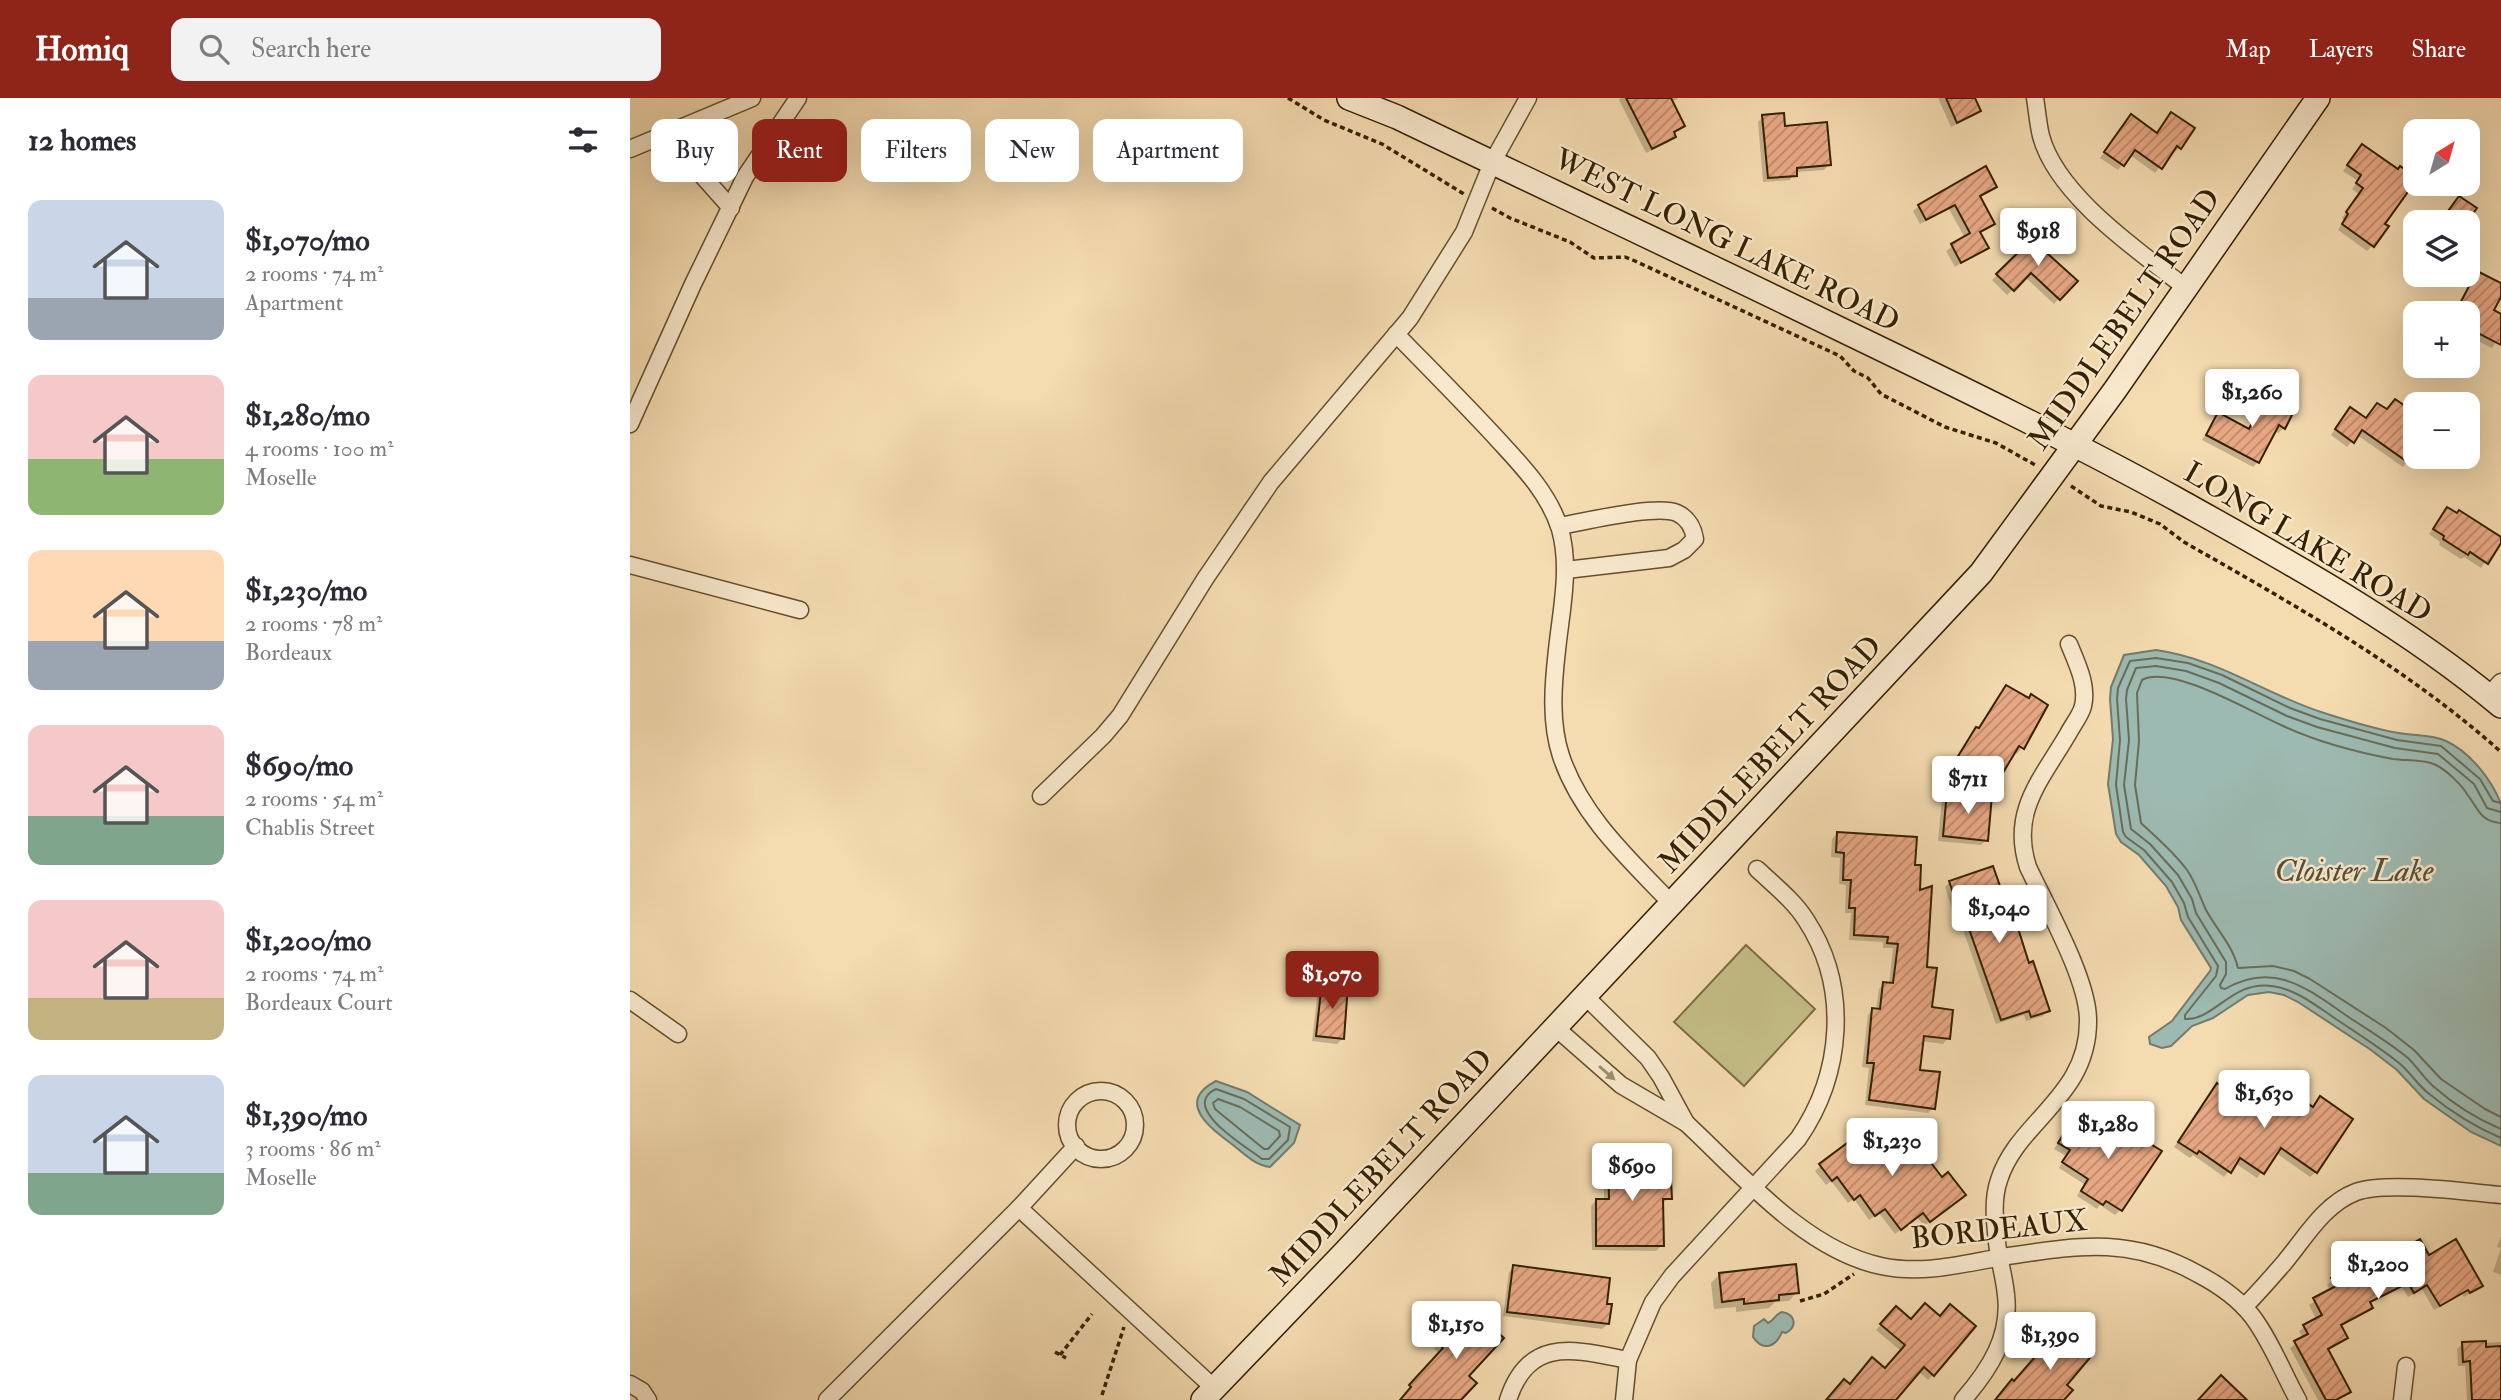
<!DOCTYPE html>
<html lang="en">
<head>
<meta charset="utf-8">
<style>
  body { margin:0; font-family:"IM FELL Double Pica",serif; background:#f2f2f3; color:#2b2b33; height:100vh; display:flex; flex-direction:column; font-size:26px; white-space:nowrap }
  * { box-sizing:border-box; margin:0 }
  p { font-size:23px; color:#7c7c81 }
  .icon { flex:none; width:38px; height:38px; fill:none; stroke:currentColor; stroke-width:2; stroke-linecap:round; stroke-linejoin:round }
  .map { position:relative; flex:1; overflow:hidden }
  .sheet { display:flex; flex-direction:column; background:#fff; width:630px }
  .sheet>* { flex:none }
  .guide { position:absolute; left:21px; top:21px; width:665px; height:63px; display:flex; gap:14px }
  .needle { width:46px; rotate:37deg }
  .tools { position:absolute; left:1773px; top:21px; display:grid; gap:14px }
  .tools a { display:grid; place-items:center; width:77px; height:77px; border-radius:14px; background:#fff; box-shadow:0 7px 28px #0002; font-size:35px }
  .price { position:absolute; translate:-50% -60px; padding:0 16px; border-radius:7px; background:#fff; color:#222; font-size:23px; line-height:46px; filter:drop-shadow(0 2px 4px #0008) }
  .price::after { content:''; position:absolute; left:50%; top:42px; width:21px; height:16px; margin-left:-10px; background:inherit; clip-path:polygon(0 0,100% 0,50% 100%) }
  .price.active { background:#8f2418; color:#fff }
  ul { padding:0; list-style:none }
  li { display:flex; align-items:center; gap:21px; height:175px; padding:0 28px }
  li span { display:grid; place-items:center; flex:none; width:196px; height:140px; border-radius:14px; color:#555 }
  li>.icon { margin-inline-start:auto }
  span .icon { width:84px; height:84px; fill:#fffc; stroke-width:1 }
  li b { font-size:30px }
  h2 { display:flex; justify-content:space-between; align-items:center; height:84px; padding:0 28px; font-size:30px }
  .pill { padding:0 24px; border-radius:14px; background:#fff; box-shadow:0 7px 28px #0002; font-size:24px; line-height:63px }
  .pill.active { background:#8f2418; color:#fff }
  header { display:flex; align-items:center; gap:42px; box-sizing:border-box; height:98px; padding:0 35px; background:#8f2418; color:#fff }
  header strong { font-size:33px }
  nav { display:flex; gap:38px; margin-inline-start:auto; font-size:24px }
  .search { width:490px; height:63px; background:#f2f2f3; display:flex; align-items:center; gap:18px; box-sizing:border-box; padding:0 24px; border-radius:14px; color:#7c7c81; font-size:26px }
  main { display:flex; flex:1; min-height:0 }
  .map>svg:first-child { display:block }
  .green { fill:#c4bd86; stroke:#7c6e43; stroke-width:2 }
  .water { fill:#9dbab2; stroke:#737c6b; stroke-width:2 }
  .shadow { fill:#0003 }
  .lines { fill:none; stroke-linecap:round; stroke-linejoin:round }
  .shore { stroke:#686d59; stroke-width:2 }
  .building { fill:url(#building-hatch); stroke:#342000; stroke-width:2 }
  .street-casing { stroke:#644f2c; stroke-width:19 }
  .secondary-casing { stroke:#342000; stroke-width:26 }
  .path { stroke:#342000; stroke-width:3.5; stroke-dasharray:5 3.5; stroke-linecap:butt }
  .street { stroke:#f8e8cc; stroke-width:16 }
  .secondary { stroke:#f8e8cc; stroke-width:23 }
  .oneway { fill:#a08e70 }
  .labels { text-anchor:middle; stroke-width:5; stroke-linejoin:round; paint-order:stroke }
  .street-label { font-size:30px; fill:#342000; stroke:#f8e8cc }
  .water-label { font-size:32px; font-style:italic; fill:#544e35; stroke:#f8e8cc }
</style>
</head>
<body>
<header>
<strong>Homiq</strong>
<div class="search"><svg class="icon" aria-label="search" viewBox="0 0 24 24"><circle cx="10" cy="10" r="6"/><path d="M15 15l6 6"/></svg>Search here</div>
<nav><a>Map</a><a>Layers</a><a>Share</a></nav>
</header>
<main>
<section class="sheet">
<h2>12 homes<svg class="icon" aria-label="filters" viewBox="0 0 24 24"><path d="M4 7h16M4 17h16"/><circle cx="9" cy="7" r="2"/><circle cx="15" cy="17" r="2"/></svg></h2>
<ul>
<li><span style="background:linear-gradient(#c9d6e8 70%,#9aa5b1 0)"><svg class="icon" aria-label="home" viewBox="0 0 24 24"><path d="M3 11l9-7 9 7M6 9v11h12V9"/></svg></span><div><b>$1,070/mo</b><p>2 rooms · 74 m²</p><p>Apartment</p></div></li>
<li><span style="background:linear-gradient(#f6c9c9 60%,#8fb573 0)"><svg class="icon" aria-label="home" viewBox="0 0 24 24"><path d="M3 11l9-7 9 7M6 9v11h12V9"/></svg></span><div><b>$1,280/mo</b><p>4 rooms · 100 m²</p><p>Moselle</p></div></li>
<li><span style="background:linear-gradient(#ffd9b3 65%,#9aa5b1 0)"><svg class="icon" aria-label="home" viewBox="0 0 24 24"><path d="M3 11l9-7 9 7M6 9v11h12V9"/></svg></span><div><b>$1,230/mo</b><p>2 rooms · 78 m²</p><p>Bordeaux</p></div></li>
<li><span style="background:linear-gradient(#f6c9c9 65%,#7fa58c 0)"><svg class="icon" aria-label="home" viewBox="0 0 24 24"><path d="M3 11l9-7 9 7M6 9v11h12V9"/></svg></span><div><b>$690/mo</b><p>2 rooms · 54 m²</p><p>Chablis Street</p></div></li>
<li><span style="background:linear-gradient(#f6c9c9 70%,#c2b280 0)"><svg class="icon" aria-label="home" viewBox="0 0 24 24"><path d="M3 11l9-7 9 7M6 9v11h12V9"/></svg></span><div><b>$1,200/mo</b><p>2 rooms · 74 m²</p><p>Bordeaux Court</p></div></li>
<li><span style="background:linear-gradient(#c9d6e8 70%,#7fa58c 0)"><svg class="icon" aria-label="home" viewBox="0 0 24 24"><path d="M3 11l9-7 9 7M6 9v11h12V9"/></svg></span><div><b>$1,390/mo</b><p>3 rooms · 86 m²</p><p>Moselle</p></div></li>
</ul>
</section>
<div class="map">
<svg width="1871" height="1302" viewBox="0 0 1871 1302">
  <defs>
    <pattern id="building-hatch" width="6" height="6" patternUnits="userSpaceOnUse" patternTransform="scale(1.75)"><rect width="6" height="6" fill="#e8a884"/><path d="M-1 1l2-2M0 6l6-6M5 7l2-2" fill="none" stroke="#bd886a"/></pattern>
  </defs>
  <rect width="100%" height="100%" fill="#f4dbb0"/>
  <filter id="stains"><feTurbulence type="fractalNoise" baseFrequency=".00286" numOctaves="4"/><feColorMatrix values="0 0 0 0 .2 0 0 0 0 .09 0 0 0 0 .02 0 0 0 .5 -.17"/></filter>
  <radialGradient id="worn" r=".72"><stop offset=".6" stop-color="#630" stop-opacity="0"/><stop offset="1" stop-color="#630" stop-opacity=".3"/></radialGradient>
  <path class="green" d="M1116,847l69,64 -71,77 -70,-64z"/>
  <g class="water">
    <path d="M1526,552c63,9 107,43 165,62 25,8 52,17 78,21 15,3 33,1 47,8 24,11 46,39 55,63v342l-30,-14 -47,-33 -27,-29 -26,-20 -73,-48 -14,-7 -15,-3 -21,3 -35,23 -21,8 -21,20 -9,2 -12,-4 -1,-7 23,-16 38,-50 1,-3 -30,-48 -3,-13 -12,-21 -27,-31 -18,-13 -5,-8 -8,-50 5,-45 -3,-40 1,-12 13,-32z"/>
    <path d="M586,983l31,11 53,33 -6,18 -24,24c-15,-2 -26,-13 -37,-22 -23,-17 -58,-43 -17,-64z"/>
    <path d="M1152,1214c13,2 16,14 4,21l-4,-1c-6,15 -19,20 -29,5l1,-11 10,-7 4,4c6,-2 7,-9 14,-11z"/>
  </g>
  <g class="shadow">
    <path d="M991,0h57l-7,5 12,23 -10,7 1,3 -5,6 -23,11 -27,-53z"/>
    <path d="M1308,0h35l6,13 -5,5 -23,11z"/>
    <path d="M1133,19l20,11 46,36 -5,6 -29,2 -5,8 -27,2 -5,-60z"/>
    <path d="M1536,21l13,29 -5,5 -2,-2 -17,22 -25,-18 -12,15 -18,-12 26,-36 30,12z"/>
    <path d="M1727,53l26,73 -11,22 -5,5 -29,-21 6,-10 -2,-2 17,-24 -7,-5 6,-8 -15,-10z"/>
    <path d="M1355,70l10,18 -16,12 14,25 -14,11 7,13 -31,20 -9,-16 19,-13 -16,-29 -29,15 -7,-13 6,-5z"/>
    <path d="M1408,137l8,19 29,27 -21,23 -29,-27 -18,18 -15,-15z"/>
    <path d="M1847,175l24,12v8l-9,18 9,5v18l-9,14 -20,-10 -4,2v-27h-14l18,-35z"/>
    <path d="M1637,298l17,32 -6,5 -4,-2 -16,31 -5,5 -51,-27 16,-25 30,15 14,-29z"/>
    <path d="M1765,303l20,17v34l-12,15 -46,-32 -10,12 -16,-12 14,-20 20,4 12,-14 9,6z"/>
    <path d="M1818,411l53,30 -20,29 -17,-11 -3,2 -22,-14 1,-3 -11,-8z"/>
    <path d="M1376,589l25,48 -14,19 -3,-3 -29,44 -37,-23 23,-38 5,-5 2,1z"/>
    <path d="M1318,695l38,47 -5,5 -43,-4 4,-43z"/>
    <path d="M1207,736l76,32 5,26 12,117 18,29 -5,6 -21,-3 -4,30 15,37 -5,5 -63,-8 4,-37 -7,-1 6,-52 5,-6 3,1 3,-21 5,-5 5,1 4,-37h-10v-6l-34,-2 2,-27h-6l1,-28 -7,-1 1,-26 -9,-1 1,-18z"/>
    <path d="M1320,784l78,83 20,45 -5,6 -17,5 -2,-6 -28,9 -33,-94 -4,1 -14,-44z"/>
    <path d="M693,886l19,55 -5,5 -25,-3 6,-52z"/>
    <path d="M1587,987l31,21 32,3 6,-9 26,8 8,-9 -4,73 -6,5 -34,-24 -19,25 -22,-15 -11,14 -31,-22 -3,3 -16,-11z"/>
    <path d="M1446,1018l44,94 -5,5 -15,-10 -3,4 -20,-13 7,-12 -25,-16 7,-12 -12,-7z"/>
    <path d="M1264,1047l64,55 -34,26 -7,-9 -22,17 -16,-21 -10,7 -15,-21 -6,4 -17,-22 -5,4 -11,-14 5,-5z"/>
    <path d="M979,1057l44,26 17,17 -9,6 1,41 -6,6 -64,-1 -1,-44 5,-6h8v-40z"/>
    <path d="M1871,1138v39l-8,-3 8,-24 -4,-1z"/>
    <path d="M1798,1159l53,29 -17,11 -2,-3 -28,16 -12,-21 -14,8 -6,-10 -34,17 2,4 -5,5 -25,13 6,12 -20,13 22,41 -10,8h-20l-28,-52 13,-9 -4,-8 17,-12 -7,-14 22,-14 -4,-6 5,-5z"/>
    <path d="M884,1169l91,38 3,19 -6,5 -99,-13 6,-44z"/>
    <path d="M1089,1177l78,17 -8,9 -14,1 -6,6 -33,4v-5l-22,2 -3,-26z"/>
    <path d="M840,1212l-3,66 -8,24h-59l40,-46 -6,-5z"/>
    <path d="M1261,1216l42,61 -5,5 -10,-9 -23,29h-67l21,-14 36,-16 16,-19 -25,-21z"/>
    <path d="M1871,1244v58h-34l-2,-34h-7l-1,-17 6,-5z"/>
  </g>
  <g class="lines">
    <g class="shore">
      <path d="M1871,705l-8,-2 -13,-22 -39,-33 -44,-6 -77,-21 -30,-11 -68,-33 -34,-12 -32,-5 -26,3 -12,27 -1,11 3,41 -4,45 7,47 3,5 18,13 28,32 12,21 4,14 30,49 -2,10 -31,39v4c29,2 47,-39 87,-33 23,3 42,18 61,31 22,15 45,29 66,46 11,9 18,21 29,30 22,18 47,34 73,45"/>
      <path d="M1871,714l-14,-4 -13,-24 -36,-30 -43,-6 -78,-21 -30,-11 -68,-33 -33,-12 -30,-5 -20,2 -9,22 -1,9 3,41 -5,45 7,44 19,15 28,31 14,24 4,14 30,49v12l-6,11 1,3 4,1c50,-29 84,1 125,29 20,13 40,25 58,40 9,9 16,20 25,28 19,17 44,33 68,43"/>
      <path d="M1871,725c-21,-1 -23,-15 -34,-29 -6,-10 -21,-24 -31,-29 -12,-6 -30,-4 -43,-6 -37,-7 -78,-18 -112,-34 -30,-13 -110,-61 -139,-45l-5,13 2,48 -4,44 6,38c16,15 33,29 46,47 9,13 13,27 19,40 11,20 27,36 32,58l35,-2 21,5 16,8 76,49 28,22 27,29 44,30 16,8"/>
      <path d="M586,991l28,10 46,28 -2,13 -19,19h-7c-15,-12 -84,-52 -46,-70z"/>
      <path d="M588,1001l22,8 39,24 1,5 -12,13h-4l-49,-40 -2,-6z"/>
    </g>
  </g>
  <g class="building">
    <path d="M996,0h45l14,28 -11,6 2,5 -24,12z"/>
    <path d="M1316,0h29l6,13 -24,12z"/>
    <path d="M1541,14l24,16 -14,21 -4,-3 -15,23 -27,-19 -11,16 -20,-14 27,-38 26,19z"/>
    <path d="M1154,15l1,13 42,-4 4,43 -34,3v8l-29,2 -6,-63z"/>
    <path d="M1732,46l36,25 2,-3 15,11v5l-30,42 4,2 -15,21 -32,-23 6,-10 -2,-2 17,-24 -7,-5 5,-8 -14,-10z"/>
    <path d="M1356,68l11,21 -17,9 15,28 -15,8 9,16 -28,15 -10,-19 19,-11 -15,-28 -29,15 -8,-15z"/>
    <path d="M1829,98l18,12 -10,14h-27z"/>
    <path d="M1408,135l16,15 -6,6 30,27 -18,19 -29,-27 -17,18 -18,-17z"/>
    <path d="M1847,173l24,12v14l-7,13 7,4v31l-33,-17v-15h-13z"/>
    <path d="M1637,296l28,15 -10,20 -6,-4 -20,38 -53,-28 12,-23 31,17z"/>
    <path d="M1765,301l13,9 -2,3 9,6v38l-6,8 -47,-33 -8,13 -19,-14 15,-22 16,11 11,-15 10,6z"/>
    <path d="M1817,409l10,6 2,-3 42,27v6l-13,21 -18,-12 -2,3 -25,-16 1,-3 -11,-7z"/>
    <path d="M1376,587l23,13 2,-4 17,11 -24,44 -5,-3 -27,45 -40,-25 24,-39 3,1z"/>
    <path d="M1317,693l45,4 -4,46 -45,-5z"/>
    <path d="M1207,734l80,5 -2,28h6l-1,25 12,-4 -5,81 10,1 -5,39 21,3 -3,29 -26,-3 -4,34 20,2 -5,37 -66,-9 5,-37h-7l5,-55 8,1 3,-27 10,1 5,-39 -11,-1 1,-6 -34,-2 1,-27h-6l2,-28h-8l1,-27 -8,-1z"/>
    <path d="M1363,768l21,60 3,-1 12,38 4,-2 17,50 -19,6 -2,-6 -28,9 -33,-94 -3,1 -16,-46z"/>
    <path d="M692,884l26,3 -4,54 -28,-3z"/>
    <path d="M1587,985l32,21 8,-12 24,16 10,-16 22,15 7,-11 33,23 -36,54 -36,-25 -17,26 -24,-16 -9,15 -32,-22 -2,3 -19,-12z"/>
    <path d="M1446,1016l32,21 8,-12 46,28 -40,60 -16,-10 -3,4 -22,-14 7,-12 -26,-17 8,-12 -12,-7z"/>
    <path d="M1248,1022l16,23 7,-5 17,22 7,-5 17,22 6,-5 18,23 -36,27 -7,-9 -22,17 -16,-21 -10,7 -15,-21 -6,5 -17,-23 -5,4 -13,-17z"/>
    <path d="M1024,1054l1,27h16l1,20h-9l1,47h-68v-47h13l-1,-46z"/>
    <path d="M1790,1141l9,16 27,-16 27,47 -13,7 -2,-3 -28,16 -13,-21 -13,8 -6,-10 -38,19 3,6 -32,17 7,13 -20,11 23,43 -15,8h-10l-32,-59 14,-7 -5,-9 19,-10 -9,-17 23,-12 -5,-8 38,-20 4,8z"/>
    <path d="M1166,1166l3,29 -20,2v5l-35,4v-5l-22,3 -3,-29z"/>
    <path d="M883,1167l97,13 -3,26h5l-3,20 -102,-12z"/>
    <path d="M1295,1205l15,13 10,-12 26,22 -42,50 -10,-9 -28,33h-70l18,-21 6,5 22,-27 13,11 20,-23 -25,-21 16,-18 15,13z"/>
    <path d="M840,1209l34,31 -35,38 8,7 -16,17h-61l11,-13 -2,-2 34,-37 -5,-5z"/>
    <path d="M1435,1231l29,24 -27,32 6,5 -9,10h-69l17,-21 2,2 34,-39 4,3z"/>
    <path d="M1856,1243v6l15,-1v54h-29l-2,-39 -7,1 -1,-20z"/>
    <path d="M1591,1277l26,25h-49z"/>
  </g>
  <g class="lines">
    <g class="street-casing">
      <g id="street">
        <path d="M1405,0c2,12 3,26 6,38 16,60 98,115 145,152"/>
        <path d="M36,37l65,73"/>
        <path d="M0,51l122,-51"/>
        <path d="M766,236c35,36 70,71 104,108 23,25 49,52 60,87 11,39 1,82 -3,121 -4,35 -7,73 4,106 20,60 69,104 111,148"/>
        <path d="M0,326l63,-140 52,-107 53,-79"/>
        <path d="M929,428c25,-4 97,-22 118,-13 11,5 16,14 18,26l-11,11 -15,8 -103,12"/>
        <path d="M0,467l170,45"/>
        <path d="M1858,598l13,-14"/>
        <path d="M411,698l62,-60 17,-20 85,-137 66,-97 139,-164 54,-86 28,-69 36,-65"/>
        <path d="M0,902l48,34"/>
        <path d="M926,930l65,57 65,38 -25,-46 -13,-19 -62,-61"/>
        <circle cx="471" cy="1027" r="34"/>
        <path d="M1056,1025c55,51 119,127 195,143 42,9 80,-2 121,-9 74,-11 127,-22 196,17 21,11 39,23 54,42 19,25 31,57 46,84"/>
        <path d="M389,1110l195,180"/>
        <path d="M1614,1209c14,-14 27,-29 40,-44 21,-25 40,-59 72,-71 30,-11 111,0 145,3"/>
        <path d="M0,1286l12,7 6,9"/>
        <path d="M197,1302l192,-192 57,-62"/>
        <path d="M878,1302c21,-65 68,-50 120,-40"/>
        <path d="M994,1302l4,-40 25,-58 19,-26 126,-137c45,-65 52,-152 8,-219 -12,-19 -32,-35 -49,-51"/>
        <path d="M1333,1302c26,-30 48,-63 43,-105 -2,-21 -9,-41 -10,-63 -2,-17 -3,-35 3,-52 19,-60 90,-83 89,-160 0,-41 -42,-114 -60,-153 -18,-55 13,-87 40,-133 4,-8 13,-19 15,-28 5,-21 -6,-42 -14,-62"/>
        <path d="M1772,1302l4,-34"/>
      </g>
    </g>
    <g class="secondary-casing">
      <g id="secondary">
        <path d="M719,0l48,19c150,72 300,142 449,215 112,54 223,108 332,168 111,62 225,124 323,206"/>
        <path d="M573,1302l143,-149 635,-678 134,-183 203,-292"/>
      </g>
    </g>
    <g class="path">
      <path d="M658,0l36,22 58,24 82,50"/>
      <path d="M862,110l18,10 60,24 24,16 31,-1 10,4 205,95 14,15 14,7 13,16 64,33 51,16 41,23"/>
      <path d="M1441,388l30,20 30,6 29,12 24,18c110,63 222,125 317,210"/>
      <path d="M1170,1203l24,-7 30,-20"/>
      <path d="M425,1254l11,6"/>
      <path d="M430,1257l32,-41"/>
      <path d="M472,1297l22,-68"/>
    </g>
    <use href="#street" class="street"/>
    <use href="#secondary" class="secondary"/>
  </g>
  <defs><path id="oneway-solid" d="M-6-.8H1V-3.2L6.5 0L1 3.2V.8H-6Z" transform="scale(1.75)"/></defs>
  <use class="oneway" href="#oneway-solid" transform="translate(977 975) rotate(41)"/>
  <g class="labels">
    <g class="street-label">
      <text transform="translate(1097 142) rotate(26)" y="10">WEST LONG LAKE ROAD</text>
      <text transform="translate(1494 221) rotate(-55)" y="10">MIDDLEBELT ROAD</text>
      <text transform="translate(1678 444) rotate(31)" y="10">LONG LAKE ROAD</text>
      <text transform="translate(1140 656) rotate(-47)" y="10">MIDDLEBELT ROAD</text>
      <text transform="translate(751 1069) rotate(-47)" y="10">MIDDLEBELT ROAD</text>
      <text transform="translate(1369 1131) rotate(-6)" y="10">BORDEAUX</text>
    </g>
    <g class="water-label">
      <text x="1724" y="783">Cloister Lake</text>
    </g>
  </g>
  <rect width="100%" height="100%" filter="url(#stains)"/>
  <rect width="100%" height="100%" fill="url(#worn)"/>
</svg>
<div class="tools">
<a><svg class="needle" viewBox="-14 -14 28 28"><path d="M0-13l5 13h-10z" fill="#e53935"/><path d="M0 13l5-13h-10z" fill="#7c7c81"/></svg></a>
<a><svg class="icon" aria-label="layers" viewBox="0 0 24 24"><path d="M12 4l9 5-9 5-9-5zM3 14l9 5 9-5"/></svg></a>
<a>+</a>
<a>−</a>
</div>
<b class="price" style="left:1408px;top:170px">$918</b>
<b class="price" style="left:1622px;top:331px">$1,260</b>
<b class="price" style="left:1338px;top:718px">$711</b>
<b class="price" style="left:1369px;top:847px">$1,040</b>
<b class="price active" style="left:702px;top:913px">$1,070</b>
<b class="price" style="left:1634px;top:1032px">$1,630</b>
<b class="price" style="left:1478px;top:1063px">$1,280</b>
<b class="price" style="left:1262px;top:1080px">$1,230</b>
<b class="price" style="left:1002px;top:1105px">$690</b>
<b class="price" style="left:1748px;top:1203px">$1,200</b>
<b class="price" style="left:826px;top:1263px">$1,150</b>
<b class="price" style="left:1420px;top:1274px">$1,390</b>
<div class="guide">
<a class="pill">Buy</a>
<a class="pill active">Rent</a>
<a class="pill">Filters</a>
<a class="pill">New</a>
<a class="pill">Apartment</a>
</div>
</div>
</main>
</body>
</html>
